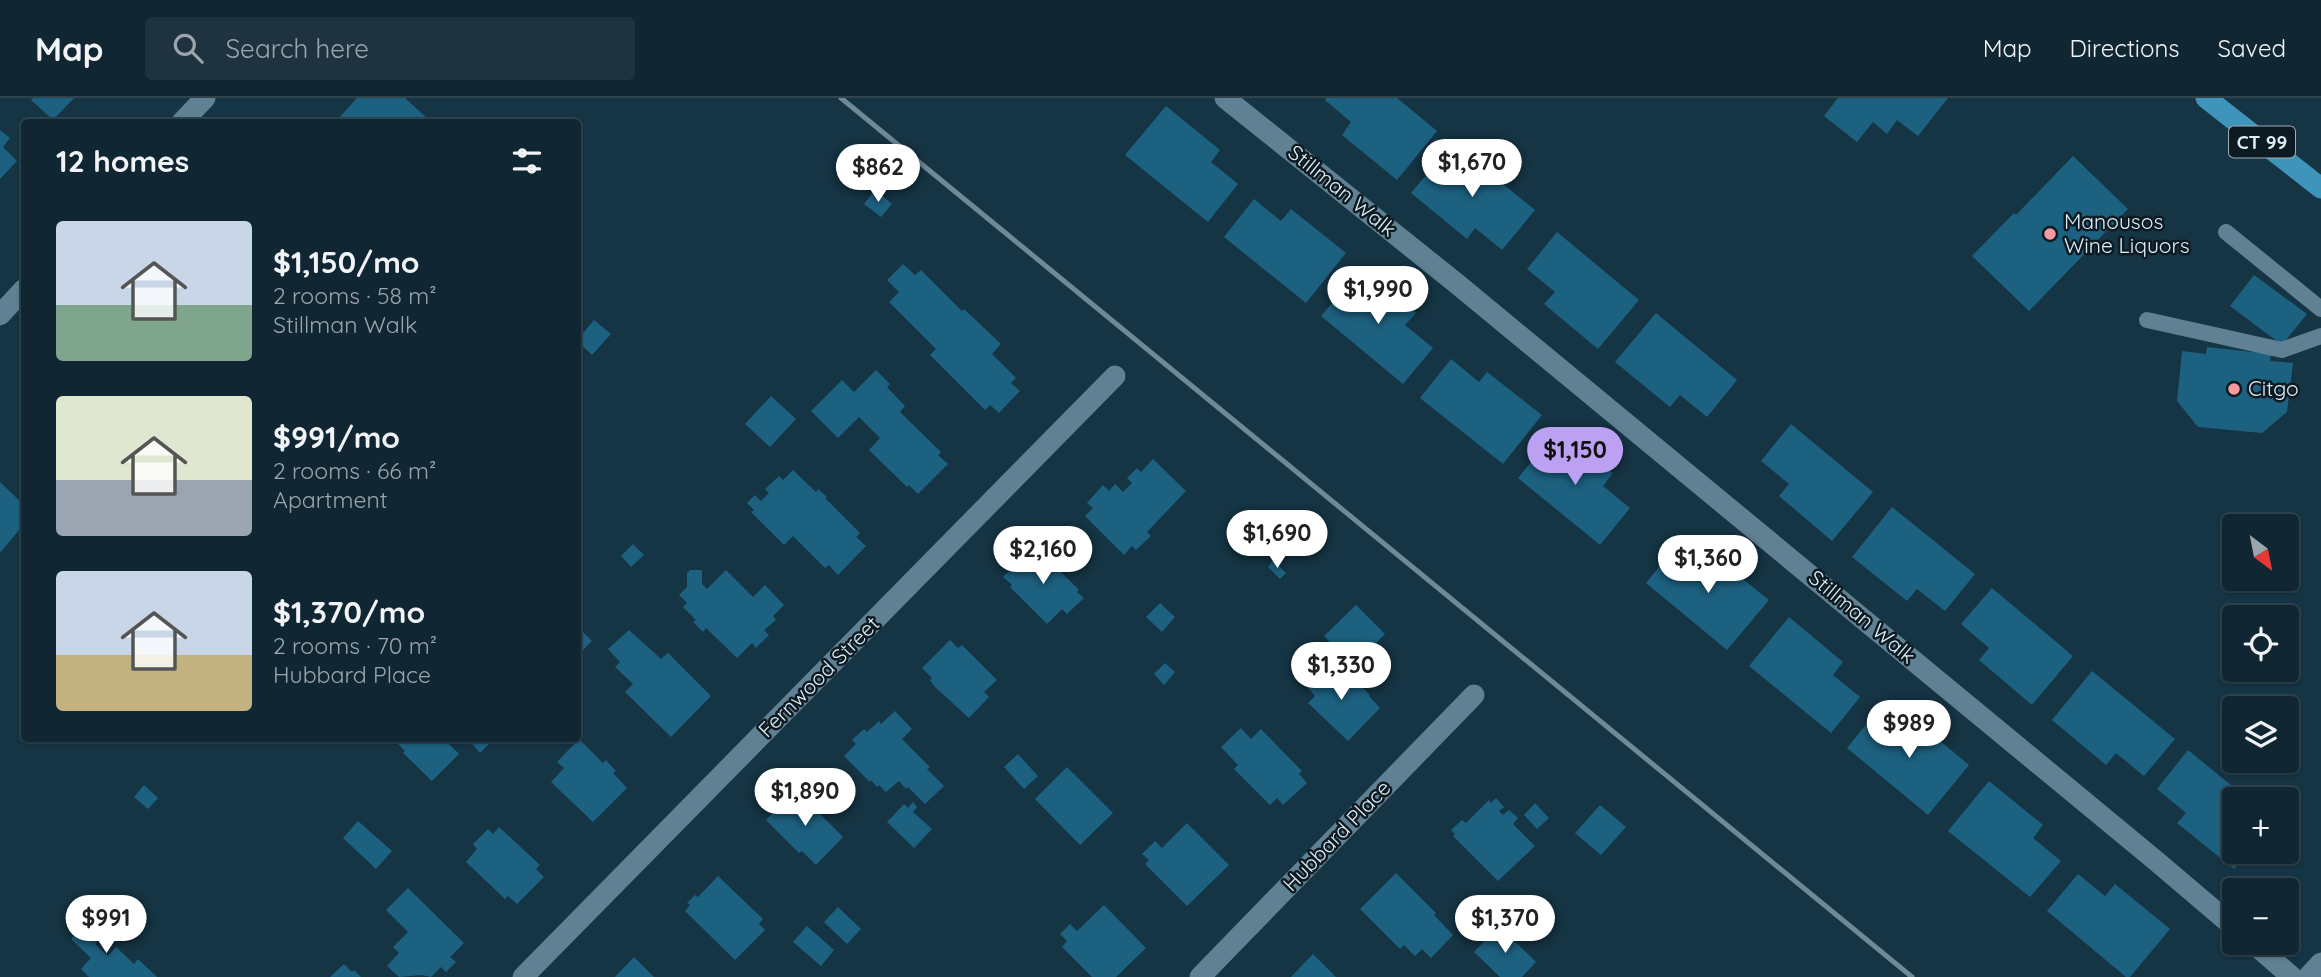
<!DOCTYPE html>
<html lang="en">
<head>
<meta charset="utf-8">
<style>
  body { margin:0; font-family:Quicksand,sans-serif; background:#1e333f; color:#f1f3f6; height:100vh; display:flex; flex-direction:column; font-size:26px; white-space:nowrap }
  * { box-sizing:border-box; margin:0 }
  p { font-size:23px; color:#9ca5ac }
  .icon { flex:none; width:38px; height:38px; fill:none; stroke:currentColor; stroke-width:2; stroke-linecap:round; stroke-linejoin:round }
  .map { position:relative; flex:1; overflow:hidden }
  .drawer { position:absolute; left:21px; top:21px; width:560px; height:623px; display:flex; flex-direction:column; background:#102733; border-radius:7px; box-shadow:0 2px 5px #0004,0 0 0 2px #30444e }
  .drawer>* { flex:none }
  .needle { width:46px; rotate:148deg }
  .buttons { position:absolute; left:2222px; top:416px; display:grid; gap:14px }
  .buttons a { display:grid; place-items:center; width:77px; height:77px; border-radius:7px; background:#102733; box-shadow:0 2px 5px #0004,0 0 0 2px #30444e; font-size:35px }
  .price { position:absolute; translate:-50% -60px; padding:0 16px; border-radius:24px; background:#fff; color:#222; font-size:23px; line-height:46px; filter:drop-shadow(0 2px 4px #0008) }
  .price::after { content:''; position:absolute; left:50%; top:42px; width:21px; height:16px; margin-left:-10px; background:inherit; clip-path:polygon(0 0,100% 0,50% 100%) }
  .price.active { background:#bca0f2; color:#111 }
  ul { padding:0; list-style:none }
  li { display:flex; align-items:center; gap:21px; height:175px; padding:0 35px }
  li span { display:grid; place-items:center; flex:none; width:196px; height:140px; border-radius:7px; color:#555 }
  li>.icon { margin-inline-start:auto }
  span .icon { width:84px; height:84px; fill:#fffc; stroke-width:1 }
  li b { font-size:30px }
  h2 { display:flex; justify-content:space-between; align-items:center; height:84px; padding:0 35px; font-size:30px }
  header { display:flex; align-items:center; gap:42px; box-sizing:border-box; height:98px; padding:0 35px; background:#102733; border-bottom:2px solid #30444e }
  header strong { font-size:33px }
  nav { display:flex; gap:38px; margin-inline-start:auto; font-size:24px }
  .search { width:490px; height:63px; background:#1e333f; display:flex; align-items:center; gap:18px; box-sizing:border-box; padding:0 24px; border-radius:7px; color:#9ca5ac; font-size:26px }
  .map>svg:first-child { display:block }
  .building { fill:#1d6181 }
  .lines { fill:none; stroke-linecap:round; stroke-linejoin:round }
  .service { stroke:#608093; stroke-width:16 }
  .minor { stroke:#608093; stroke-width:21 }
  .tertiary { stroke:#608093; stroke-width:21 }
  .primary { stroke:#3f94bb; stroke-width:21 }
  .rail { stroke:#708996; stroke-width:5 }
  .poi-dot { fill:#f49aa0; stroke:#0d1a21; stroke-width:2.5 }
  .labels { text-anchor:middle; stroke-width:5; stroke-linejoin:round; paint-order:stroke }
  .shield { fill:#0d1a21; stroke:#9eaeb8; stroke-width:2 }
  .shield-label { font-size:19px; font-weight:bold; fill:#dceef8 }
  .street-label { font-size:21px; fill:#dceef8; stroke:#0d1a21 }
  .poi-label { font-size:21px; fill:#dceef8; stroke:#0d1a21; text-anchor:start }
</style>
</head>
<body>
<header>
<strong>Map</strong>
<div class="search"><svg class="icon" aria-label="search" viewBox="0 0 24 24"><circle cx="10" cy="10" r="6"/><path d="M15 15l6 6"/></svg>Search here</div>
<nav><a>Map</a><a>Directions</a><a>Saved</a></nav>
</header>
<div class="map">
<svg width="2321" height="879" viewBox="0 0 2321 879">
  <rect width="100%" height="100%" fill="#153444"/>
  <g class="building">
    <path d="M33,0h41l-21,22 -22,-20z"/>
    <path d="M357,0h48l24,22 -2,2h-85l-4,-3z"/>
    <path d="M1326,0h71l40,33 -40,49 -55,-45 9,-13 -26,-22z"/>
    <path d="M1838,0h110l-30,38 -21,-16 -10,14 -14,-12 -16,20 -33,-26z"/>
    <path d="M1166,8l54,44 -9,12 27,22 -30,38 -83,-67z"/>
    <path d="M0,32l10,8 -7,9 14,14 -17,18z"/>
    <path d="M1453,45l82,67 -33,40 -27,-22 -8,11 -56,-46z"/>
    <path d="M2073,58l55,53 -99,102 -57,-55 42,-43 2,2z"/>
    <path d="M875,92l17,14 -11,13 -17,-13z"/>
    <path d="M1254,101l27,22 10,-12 55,44 -40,50 -82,-66z"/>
    <path d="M1557,134l82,68 -41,49 -54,-45 11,-12 -28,-23z"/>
    <path d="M903,166l12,11 6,-5 41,41 2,-2 37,35 -9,10 24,24 -5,5 9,8 -21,22 -9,-8 -5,5 -55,-55 6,-6 -47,-47 10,-10 -12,-12z"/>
    <path d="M1362,170l54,45 -11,12 28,23 -30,36 -82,-68z"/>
    <path d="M2254,177l53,39 -25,31 -52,-39z"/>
    <path d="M1656,215l81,67 -30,37 -27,-22 -10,12 -55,-45z"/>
    <path d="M594,222l17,14 -19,21 -14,-13v-3z"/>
    <path d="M2207,249l64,7 -1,7 23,2 -6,49 -25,21 -64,-6 -21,-26 5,-50 24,3z"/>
    <path d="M1451,261l28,23 8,-10 55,43 -39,49 -83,-66z"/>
    <path d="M876,272l14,14 -3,3 18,19 -5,6 41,40 -3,3 10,9 -30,30 -9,-9 -2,2 -38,-37 11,-12 -21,-21 -21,21 -27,-27 31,-31 12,12z"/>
    <path d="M771,298l25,23 -26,28 -25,-23z"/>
    <path d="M1791,326l82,68 -41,49 -53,-45 10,-12 -28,-23z"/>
    <path d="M1558,331l55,44 -10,13 27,22 -30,37 -82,-67z"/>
    <path d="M1153,361l33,32 -39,41 4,4 -15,14 -4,-4 -8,9 -39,-39 8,-8 -6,-5 16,-18 6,6 6,-7 8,8 9,-9 -5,-5 10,-10 4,4z"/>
    <path d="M793,372l23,22 2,-3 9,8 -2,1 35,35 -4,4 10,9 -28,29 -9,-10 -4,3 -32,-32 -9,9 -33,-33 3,-2 -7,-7 8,-8 6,6 8,-8 -4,-4 14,-13 4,4z"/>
    <path d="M0,384l23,22 -1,1 2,2v17l-24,29z"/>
    <path d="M1892,409l83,67 -30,37 -28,-22 -10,12 -55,-44z"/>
    <path d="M633,446l11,11 -13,12 -10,-11z"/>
    <path d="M1677,447l27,22 10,-11 55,44 -42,50 -81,-67z"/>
    <path d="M1033,449l9,9 1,-2 36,36 -2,2 7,6 -17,16 -5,-5 -15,15 -37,-37 2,-2 -9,-8z"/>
    <path d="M1273,462l13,13 -6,6 -12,-12z"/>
    <path d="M690,472h12v14l5,5 19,-19 27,27 12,-12 19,20 -11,11 3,4 -12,10 5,5 -13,13 -4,-5 -15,15 -31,-30 -3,4 -10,-10 3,-2 -13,-13 4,-4 -8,-8 8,-8v-14z"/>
    <path d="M1992,490l81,68 -41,49 -53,-45 10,-12 -28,-24z"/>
    <path d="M1160,505l15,14 -13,15 -16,-15z"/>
    <path d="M1356,507l29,29 -32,32 -29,-30z"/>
    <path d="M1789,519l54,45 -10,13 27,22 -29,36 -82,-67z"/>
    <path d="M578,529l14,14 -14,14z"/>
    <path d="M629,532l32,29 7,-6 43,43 -40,41 -46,-45 8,-8 -18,-17 5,-5 -12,-13z"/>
    <path d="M950,542l8,8 4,-3 35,35 -13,12 5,5 -20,21 -34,-31 -5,-7 2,-2 -10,-10z"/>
    <path d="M1165,565l10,9 -11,13 -10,-11z"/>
    <path d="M1343,570l27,27 -1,1 11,12 -32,33 -40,-38 7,-7 -12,-14 11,-13 5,5 4,-3 9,8z"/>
    <path d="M2092,573l83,68 -31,37 -28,-23 -10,12 -54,-45z"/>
    <path d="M1878,612l26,22 11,-12 54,45 -41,50 -81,-67z"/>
    <path d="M895,613l17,18 -10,10 28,28 -3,2 17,17 -19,18 -17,-17 -2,2 -7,-8 -13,11 -7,-7 -2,2 -6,-7 -1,2 -26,-26 12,-12 -4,-4 12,-11 3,3 12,-11 2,3z"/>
    <path d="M1241,630l10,11 10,-10 41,42 -3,3 8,9 -24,22 -6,-7 -7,7 -36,-36 4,-4 -17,-18z"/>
    <path d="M397,640h12l4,4 4,-4h26l16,16 -27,27 -29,-28 2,-2 -10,-10z"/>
    <path d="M467,640h28l-15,15z"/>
    <path d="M579,641l24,24 3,-3 10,11 -3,2 14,15 -34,34 -42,-40 13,-14 -7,-6z"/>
    <path d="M2188,652l61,50h-14v52h13l-14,17 -57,-46 9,-10 -29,-24z"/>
    <path d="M1018,656l20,22 -14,13 -20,-22z"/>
    <path d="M1067,669l46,46 -33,32 -45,-46z"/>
    <path d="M1989,683l54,44 -10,13 28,23 -31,36 -82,-66z"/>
    <path d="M144,687l14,13 -10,11 -14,-12z"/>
    <path d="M793,694l7,8 3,-3 40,40 -27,28 -14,-14 -3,2 -33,-33z"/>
    <path d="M1496,700l8,9 -5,4 4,4 6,-5 9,8 -5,6 22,22 -37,35 -45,-45 2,-2 -4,-4 11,-10 4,3 23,-23 2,3z"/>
    <path d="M913,704l4,5 -4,5 19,17 -18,19 -27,-26 17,-18 4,4z"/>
    <path d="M1535,705l14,15 -12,11 -13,-14z"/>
    <path d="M1600,707l26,22 -25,28 -26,-22z"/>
    <path d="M358,723l34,30 -16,18 -33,-31z"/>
    <path d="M1187,725l42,42 -42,41 -42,-42 4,-4 -7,-6 13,-13 7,7z"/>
    <path d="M499,729l41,38 -4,4 8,8 -27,27 -9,-8 -3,3 -39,-37 11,-13 -4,-5 15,-15 5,5z"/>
    <path d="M1396,775l40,40 -2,2 19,20 -22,23 -9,-9 -7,7 -11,-11 -4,4 -40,-40z"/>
    <path d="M2078,776l27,22 10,-12 55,45 -40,48h-4l-79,-66z"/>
    <path d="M718,778l45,43 -4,5 6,6 -30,30 -50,-49 5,-6 -3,-2 8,-8 3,2z"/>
    <path d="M408,790l56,55 -14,14 6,5 -10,10 -5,-5 -10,10 -9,-2 -23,2 -12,-11 12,-13 -6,-6 15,-15 -22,-22z"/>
    <path d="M1104,807l42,43 -30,29h-24l-30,-30 5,-6 -7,-7 10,-10 7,7z"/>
    <path d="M838,809l23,22 -14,15 -23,-22z"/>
    <path d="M93,816l16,15 -14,15 13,12 8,-9 18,17 4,-5 19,18h-68l-8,-8 10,-11 -20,-19z"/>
    <path d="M807,828l27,24 -13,16 -28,-24z"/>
    <path d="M1499,828l37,36 -14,15h-22l-26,-25z"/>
    <path d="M1313,856l23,23h-45z"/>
    <path d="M634,859l20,20h-39z"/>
    <path d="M344,866l8,8 2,-2 7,7h-31z"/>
  </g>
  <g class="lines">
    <g class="service">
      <path d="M2226,134l95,77"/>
      <path d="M2147,222l135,30 39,-14"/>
    </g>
    <g class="minor">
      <path d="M1225,0l231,185 699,577 80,68"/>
      <path d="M182,24l23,-24"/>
      <path d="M0,217l24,-26"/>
      <path d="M2253,845l39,34"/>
      <path d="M523,879l592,-601"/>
      <path d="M1200,879l274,-282"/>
    </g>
    <path class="tertiary" d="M2308,879l13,-14"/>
    <path class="primary" d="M2206,0l115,90"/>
    <path class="rail" d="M841,0l1071,879"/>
  </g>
  <g class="poi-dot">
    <circle cx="2050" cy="136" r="7"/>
    <circle cx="2234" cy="291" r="7"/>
  </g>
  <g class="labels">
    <rect class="shield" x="2229" y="28.5" width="66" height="31" rx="5"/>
    <g class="shield-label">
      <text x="2262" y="51">CT 99</text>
    </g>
    <g class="street-label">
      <text transform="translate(1342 93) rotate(39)" y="7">Stillman Walk</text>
      <text transform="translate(1862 519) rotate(40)" y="7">Stillman Walk</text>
      <text transform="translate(819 579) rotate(-45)" y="7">Fernwood Street</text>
      <text transform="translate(1337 738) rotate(-46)" y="7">Hubbard Place</text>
    </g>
    <g class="poi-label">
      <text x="2064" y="131">Manousos<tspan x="2064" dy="24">Wine Liquors</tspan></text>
      <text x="2248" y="298">Citgo</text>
    </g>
  </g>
</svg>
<div class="buttons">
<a><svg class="needle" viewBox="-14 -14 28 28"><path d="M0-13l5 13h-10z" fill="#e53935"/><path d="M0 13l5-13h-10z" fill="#9ca5ac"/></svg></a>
<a><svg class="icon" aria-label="locate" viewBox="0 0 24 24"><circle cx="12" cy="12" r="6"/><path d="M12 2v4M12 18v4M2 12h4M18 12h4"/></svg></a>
<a><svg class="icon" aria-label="layers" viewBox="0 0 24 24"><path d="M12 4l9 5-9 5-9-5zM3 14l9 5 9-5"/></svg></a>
<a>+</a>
<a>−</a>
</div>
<b class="price" style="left:1472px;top:101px">$1,670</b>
<b class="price" style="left:878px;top:106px">$862</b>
<b class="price" style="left:1378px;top:228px">$1,990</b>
<b class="price active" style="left:1575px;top:389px">$1,150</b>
<b class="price" style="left:1277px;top:472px">$1,690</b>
<b class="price" style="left:1043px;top:488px">$2,160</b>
<b class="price" style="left:1708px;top:497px">$1,360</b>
<b class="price" style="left:1341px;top:604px">$1,330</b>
<b class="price" style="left:1909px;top:662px">$989</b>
<b class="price" style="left:805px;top:730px">$1,890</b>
<b class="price" style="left:106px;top:857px">$991</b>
<b class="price" style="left:1505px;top:857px">$1,370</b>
<section class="drawer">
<h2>12 homes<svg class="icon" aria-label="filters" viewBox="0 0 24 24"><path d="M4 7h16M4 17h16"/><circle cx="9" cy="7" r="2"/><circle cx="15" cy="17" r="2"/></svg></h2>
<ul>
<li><span style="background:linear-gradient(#c9d6e8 60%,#7fa58c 0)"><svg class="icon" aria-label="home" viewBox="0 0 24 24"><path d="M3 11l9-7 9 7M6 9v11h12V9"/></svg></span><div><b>$1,150/mo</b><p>2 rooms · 58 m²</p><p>Stillman Walk</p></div></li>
<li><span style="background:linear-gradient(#dfe7d0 60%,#9aa5b1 0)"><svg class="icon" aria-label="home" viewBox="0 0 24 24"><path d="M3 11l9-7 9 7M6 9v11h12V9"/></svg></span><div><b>$991/mo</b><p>2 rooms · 66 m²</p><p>Apartment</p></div></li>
<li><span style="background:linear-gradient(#c9d6e8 60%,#c2b280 0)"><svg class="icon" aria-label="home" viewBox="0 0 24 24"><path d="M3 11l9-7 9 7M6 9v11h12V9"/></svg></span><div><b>$1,370/mo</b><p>2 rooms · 70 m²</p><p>Hubbard Place</p></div></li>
</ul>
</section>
</div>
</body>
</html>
